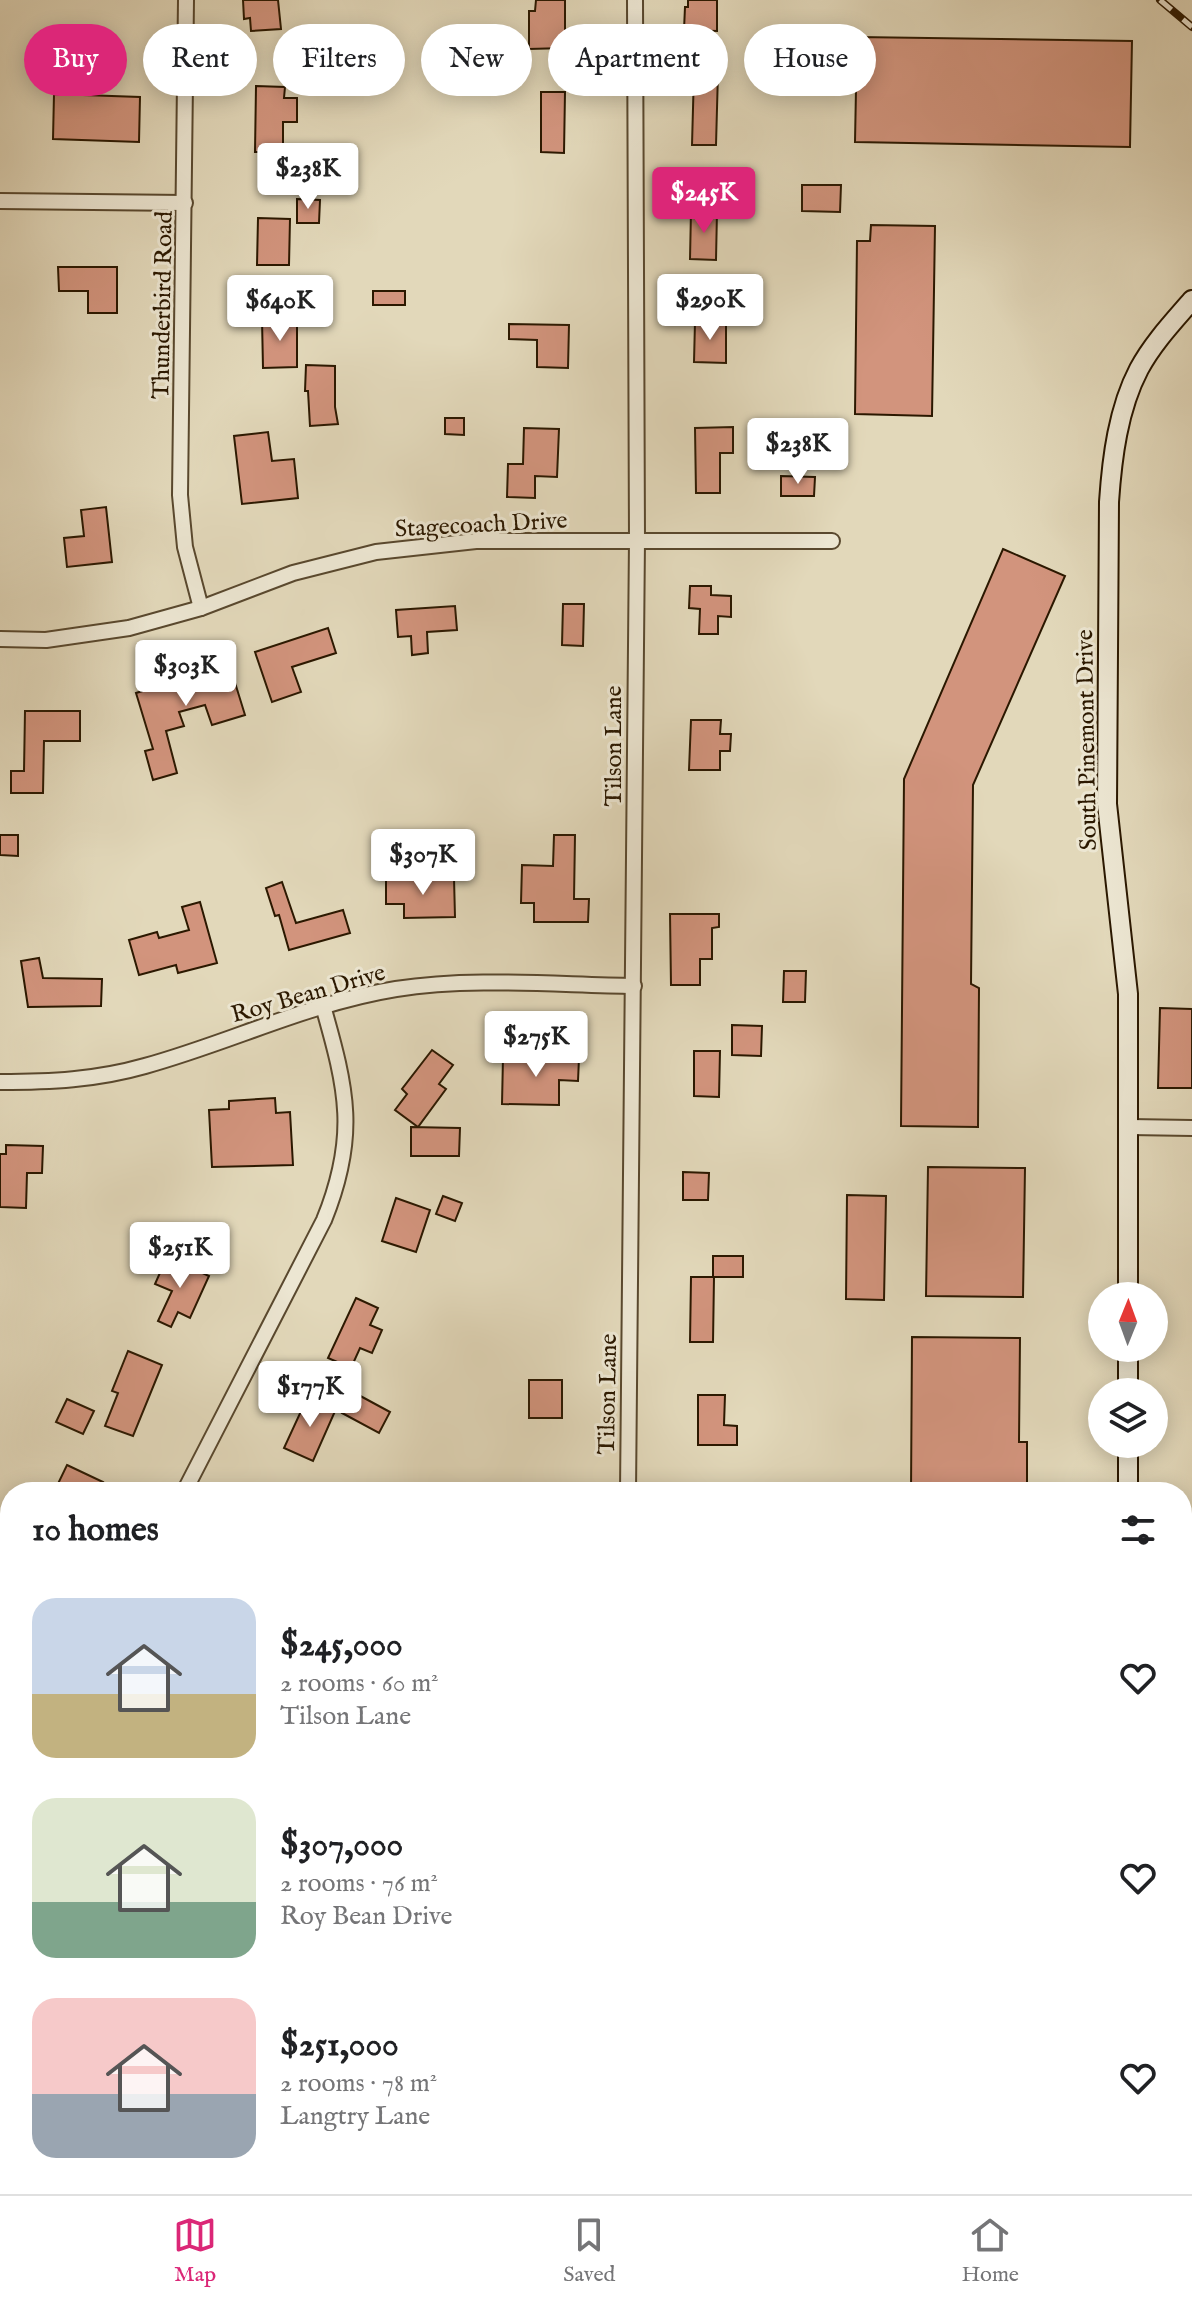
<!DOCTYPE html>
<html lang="en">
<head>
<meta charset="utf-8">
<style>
  body { margin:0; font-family:"IM FELL English",serif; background:#f6f6f6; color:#202124; height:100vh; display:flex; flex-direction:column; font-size:30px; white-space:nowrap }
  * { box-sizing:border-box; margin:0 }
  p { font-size:26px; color:#757577 }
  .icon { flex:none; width:44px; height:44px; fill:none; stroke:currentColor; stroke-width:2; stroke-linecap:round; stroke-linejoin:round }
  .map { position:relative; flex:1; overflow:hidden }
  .sheet { position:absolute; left:0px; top:1482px; width:1192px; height:712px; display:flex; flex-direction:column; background:#fff; border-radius:32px 32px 0 0; box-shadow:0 4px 20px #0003 }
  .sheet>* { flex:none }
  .top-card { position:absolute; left:24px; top:24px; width:1144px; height:72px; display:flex; gap:16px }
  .needle { width:52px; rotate:1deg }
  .buttons { position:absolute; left:1088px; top:1282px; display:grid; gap:16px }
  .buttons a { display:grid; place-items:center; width:80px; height:80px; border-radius:50%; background:#fff; box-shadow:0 4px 20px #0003; font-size:40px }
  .price { position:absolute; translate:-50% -68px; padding:0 18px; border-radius:8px; background:#fff; color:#222; font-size:26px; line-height:52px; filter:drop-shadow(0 2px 4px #0008) }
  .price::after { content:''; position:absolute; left:50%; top:48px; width:24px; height:18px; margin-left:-12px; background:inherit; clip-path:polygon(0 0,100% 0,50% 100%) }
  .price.active { background:#db2777; color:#fff }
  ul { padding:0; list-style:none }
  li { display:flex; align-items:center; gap:24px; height:200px; padding:0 32px }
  li span { display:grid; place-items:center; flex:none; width:224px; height:160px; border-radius:24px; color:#555 }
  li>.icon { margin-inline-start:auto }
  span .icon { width:96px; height:96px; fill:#fffc; stroke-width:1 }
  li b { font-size:34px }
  h2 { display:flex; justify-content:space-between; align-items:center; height:96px; padding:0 32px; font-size:34px }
  .pill { padding:0 28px; border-radius:36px; background:#fff; box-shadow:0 4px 20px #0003; font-size:28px; line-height:72px }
  .pill.active { background:#db2777; color:#fff }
  .menu { display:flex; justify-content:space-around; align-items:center; height:112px; border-top:2px solid #e0e0e0; background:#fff; font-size:22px; color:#757577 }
  .menu a { display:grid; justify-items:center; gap:4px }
  .menu .active { color:#db2777 }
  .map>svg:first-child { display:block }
  .building { fill:#d2947d; stroke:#2b1800; stroke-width:2 }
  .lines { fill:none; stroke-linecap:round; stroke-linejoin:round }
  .street-casing { stroke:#59482e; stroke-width:18 }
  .secondary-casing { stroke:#2b1800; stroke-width:22 }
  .street { stroke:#ece6d2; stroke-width:14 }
  .secondary { stroke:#ece6d2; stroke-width:18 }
  .rail-casing { stroke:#2b1800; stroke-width:8 }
  .rail { stroke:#ece6d2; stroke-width:5; stroke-dasharray:15; stroke-linecap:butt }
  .labels { text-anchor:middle; stroke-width:6; stroke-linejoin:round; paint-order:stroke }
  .street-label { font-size:24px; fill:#2b1800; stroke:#ece6d2 }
</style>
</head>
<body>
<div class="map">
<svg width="1192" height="2194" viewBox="0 0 1192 2194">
  <rect width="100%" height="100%" fill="#e2d8ba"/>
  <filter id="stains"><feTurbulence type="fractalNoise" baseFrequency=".0025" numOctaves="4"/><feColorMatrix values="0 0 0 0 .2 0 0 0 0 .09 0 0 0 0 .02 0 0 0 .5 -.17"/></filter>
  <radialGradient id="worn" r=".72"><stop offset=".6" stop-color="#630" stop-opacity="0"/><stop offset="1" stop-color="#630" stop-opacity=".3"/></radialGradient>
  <g class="building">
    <path d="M243,0h35l3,29 -30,2 -1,-13 -6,1z"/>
    <path d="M536,0h29v48l-36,1v-38h6z"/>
    <path d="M688,0h29v31l-33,-1 1,-23h3z"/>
    <path d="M857,37l275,4 -2,106 -275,-5z"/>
    <path d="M694,72h24l-2,73h-24z"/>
    <path d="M321,74h28v17l-28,1z"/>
    <path d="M256,86l29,1 -1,11h13v24h-14v30h-28z"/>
    <path d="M541,92h24l-1,61 -23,-1z"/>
    <path d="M54,94l86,3 -1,45 -86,-3z"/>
    <path d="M802,185h39l-1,27 -38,-1z"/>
    <path d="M297,199l23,1 -1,23h-22z"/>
    <path d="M691,211h26l-1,49 -26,-1z"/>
    <path d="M258,218l32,1 -1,46h-32z"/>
    <path d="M871,225l64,1 -3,190 -77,-2 2,-173h13z"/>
    <path d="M58,267h59v46h-29v-22h-29z"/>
    <rect x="373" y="291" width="32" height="14"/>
    <path d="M262,319h35v48l-34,1z"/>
    <path d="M695,322h31v41l-32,-1z"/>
    <path d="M509,324l60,1 -1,43 -31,-1v-27l-28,-1z"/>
    <path d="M306,365l29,1v41l3,17 -28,2 -2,-35h-3z"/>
    <path d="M445,418h19v17l-19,-1z"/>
    <path d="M733,427v26h-13v40h-24l-1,-65z"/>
    <path d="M524,428l35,1 -2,48 -22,-1v22l-28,-1 1,-33h15z"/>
    <path d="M268,432l4,29 22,-2 4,39 -56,6 -8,-68z"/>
    <path d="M781,476l34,1 -1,19h-33z"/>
    <path d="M106,507l6,55 -45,5 -3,-29 20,-2 -3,-26z"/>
    <path d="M1003,549l62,27 -92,209 -2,199 8,4 -1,139 -77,-1 3,-347z"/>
    <path d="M690,586h21v9l20,1v21l-13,-1v18h-19l1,-25 -11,-1z"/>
    <path d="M563,604h21l-1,42 -21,-1z"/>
    <path d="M455,606l2,24 -30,2 1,21 -16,2 -1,-19 -13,1 -2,-27z"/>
    <path d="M328,628l8,25 -44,14 9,25 -29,10 -17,-50z"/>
    <path d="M228,660l17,55 -33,10 -7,-20 -26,7 5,14 -18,5 11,42 -24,7 -8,-29 8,-2 -17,-56 20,-6 -1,-5z"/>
    <path d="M25,711h55v30h-36l-1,52h-32v-22h13z"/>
    <path d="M691,720h30l-1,14h11l-1,17h-10v19h-31z"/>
    <path d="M0,835h18v21l-18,-1z"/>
    <path d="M554,835h21l-1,64h15l-1,23h-54v-19h-13l1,-38 31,1z"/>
    <path d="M454,878l1,39 -51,1v-14h-18v-24z"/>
    <path d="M282,882l14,41 47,-13 7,23 -61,17 -10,-35 -4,1 -9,-28z"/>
    <path d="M200,902l17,61 -39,10 -2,-8 -37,10 -10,-35 28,-8 2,6 30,-8 -7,-23z"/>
    <path d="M670,914h49v13l-7,1v31h-12v26h-29z"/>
    <path d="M39,958l4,20 59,1 -1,27 -73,1 -7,-46z"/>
    <path d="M784,971h22l-1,31h-22z"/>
    <path d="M1160,1008l32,1v79h-34z"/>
    <path d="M732,1025l30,1 -1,30 -29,-1z"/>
    <path d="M432,1050l21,15 -14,19 7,5 -28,38 -23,-17 12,-16 -5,-5z"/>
    <path d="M694,1051h26l-1,46 -25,-1z"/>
    <path d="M503,1057l76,1 -1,23 -19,-1v25l-57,-1z"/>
    <path d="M275,1098l1,15 14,-1 3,53 -81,2 -3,-57 20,-1v-8z"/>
    <path d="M411,1127l49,1 -1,28h-48z"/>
    <path d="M6,1145l37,1 -1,27h-15l-1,35 -26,-1v-53h6z"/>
    <path d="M928,1167l97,1 -2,129 -97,-1z"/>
    <path d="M683,1172l26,1 -1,27h-25z"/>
    <path d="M847,1195l39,1 -2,104 -38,-1z"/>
    <path d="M443,1196l19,7 -7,18 -19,-7z"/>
    <path d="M396,1198l34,12 -14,42 -34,-11z"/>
    <rect x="713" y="1256" width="30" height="21"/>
    <path d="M167,1257l42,19 -19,42 -12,-6 -7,15 -13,-6 14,-30 -17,-7z"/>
    <path d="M691,1277h23l-1,65h-23z"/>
    <path d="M356,1298l22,10 -8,17 12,5 -10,23 -12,-5 -9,20 -23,-10z"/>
    <path d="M912,1337l108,1 -1,104h8v50h-116z"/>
    <path d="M128,1351l34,14 -29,71 -28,-10 13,-33 -6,-2z"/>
    <rect x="529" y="1380" width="33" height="38"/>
    <path d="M353,1392l37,20 -11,21 -37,-20z"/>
    <path d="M698,1395h27l-1,30 13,1v19h-39z"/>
    <path d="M308,1396l28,13 -23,52 -29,-13z"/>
    <path d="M67,1399l27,12 -11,23 -27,-12z"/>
    <path d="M67,1465l36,17 -5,10h-44z"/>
  </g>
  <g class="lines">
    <g class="street-casing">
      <g id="street">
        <path d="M186,0l-6,495 5,52 16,61"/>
        <path d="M0,201l185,2"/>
        <path d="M0,639l46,1 83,-12 72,-20 92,-35 83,-21 100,-11h356"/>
        <path d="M0,1082c50,0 96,-2 145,-16 84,-23 164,-63 251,-77 77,-12 159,-4 238,-3"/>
        <path d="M1130,1127l62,1"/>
        <path d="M184,1492l140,-272c34,-84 23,-130 -1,-214"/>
        <path d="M628,1492l9,-952 -2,-540"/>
        <path d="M0,1691l10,9"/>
        <path d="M0,1848l10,-19"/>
        <path d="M1182,2025h10"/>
        <path d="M659,2184l3,10"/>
      </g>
    </g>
    <g class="secondary-casing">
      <g id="secondary">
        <path d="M1128,1296v-302l-21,-190 2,-302c3,-44 9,-93 30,-133 14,-26 34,-47 53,-69"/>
        <path d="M1128,1392v-44"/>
        <path d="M1128,1492v-48"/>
        <path d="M1122,2194l1,-10"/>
      </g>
    </g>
    <use href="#street" class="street"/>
    <use href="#secondary" class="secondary"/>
    <g class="rail-casing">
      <path id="rail" d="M1160,0l32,27"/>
    </g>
    <use href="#rail" class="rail"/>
  </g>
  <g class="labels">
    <g class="street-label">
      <text transform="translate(162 305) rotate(-89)" y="8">Thunderbird Road</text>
      <text transform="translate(481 524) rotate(-3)" y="8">Stagecoach Drive</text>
      <text transform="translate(1086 740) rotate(-91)" y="8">South Pinemont Drive</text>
      <text transform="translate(613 746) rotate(-90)" y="8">Tilson Lane</text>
      <text transform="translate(308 993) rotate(-16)" y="8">Roy Bean Drive</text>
      <text transform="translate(607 1394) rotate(-89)" y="8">Tilson Lane</text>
    </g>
  </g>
  <rect width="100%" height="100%" filter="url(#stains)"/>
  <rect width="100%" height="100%" fill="url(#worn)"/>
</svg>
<div class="buttons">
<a><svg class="needle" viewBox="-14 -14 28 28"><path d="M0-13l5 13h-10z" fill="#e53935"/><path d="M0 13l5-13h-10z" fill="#757577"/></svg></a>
<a><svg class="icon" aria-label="layers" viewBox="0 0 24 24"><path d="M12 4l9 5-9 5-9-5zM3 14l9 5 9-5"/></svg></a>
</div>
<b class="price" style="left:308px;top:211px">$238K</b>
<b class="price active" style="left:704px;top:235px">$245K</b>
<b class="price" style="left:710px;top:342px">$290K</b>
<b class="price" style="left:280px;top:343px">$640K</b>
<b class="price" style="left:798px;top:486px">$238K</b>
<b class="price" style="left:186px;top:708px">$303K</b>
<b class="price" style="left:423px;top:897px">$307K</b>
<b class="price" style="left:536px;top:1079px">$275K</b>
<b class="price" style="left:180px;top:1290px">$251K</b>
<b class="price" style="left:310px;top:1429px">$177K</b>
<div class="top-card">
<a class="pill active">Buy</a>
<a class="pill">Rent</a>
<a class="pill">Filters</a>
<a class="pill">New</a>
<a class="pill">Apartment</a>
<a class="pill">House</a>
</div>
<section class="sheet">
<h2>10 homes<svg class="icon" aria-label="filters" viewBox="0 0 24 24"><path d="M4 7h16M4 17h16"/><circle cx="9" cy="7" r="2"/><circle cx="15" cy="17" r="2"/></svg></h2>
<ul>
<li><span style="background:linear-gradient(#c9d6e8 60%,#c2b280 0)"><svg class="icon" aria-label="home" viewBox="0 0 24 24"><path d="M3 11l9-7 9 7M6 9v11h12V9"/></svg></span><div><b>$245,000</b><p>2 rooms · 60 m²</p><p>Tilson Lane</p></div><svg class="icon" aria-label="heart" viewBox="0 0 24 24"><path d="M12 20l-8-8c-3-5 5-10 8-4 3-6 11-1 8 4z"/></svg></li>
<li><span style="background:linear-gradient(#dfe7d0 65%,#7fa58c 0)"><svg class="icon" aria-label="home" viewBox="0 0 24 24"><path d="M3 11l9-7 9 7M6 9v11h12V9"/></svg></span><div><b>$307,000</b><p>2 rooms · 76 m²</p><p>Roy Bean Drive</p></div><svg class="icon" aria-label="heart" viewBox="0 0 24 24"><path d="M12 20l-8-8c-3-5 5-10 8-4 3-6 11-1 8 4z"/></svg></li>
<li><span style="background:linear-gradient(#f6c9c9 60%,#9aa5b1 0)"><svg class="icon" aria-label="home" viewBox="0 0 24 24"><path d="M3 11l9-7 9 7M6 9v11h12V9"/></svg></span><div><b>$251,000</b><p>2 rooms · 78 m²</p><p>Langtry Lane</p></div><svg class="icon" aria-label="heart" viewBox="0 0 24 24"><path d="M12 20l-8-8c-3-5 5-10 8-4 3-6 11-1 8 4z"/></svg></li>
</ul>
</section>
</div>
<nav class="menu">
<a class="active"><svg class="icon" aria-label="map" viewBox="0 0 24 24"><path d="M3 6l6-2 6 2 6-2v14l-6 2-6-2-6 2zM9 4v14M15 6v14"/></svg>Map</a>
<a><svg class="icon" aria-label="saved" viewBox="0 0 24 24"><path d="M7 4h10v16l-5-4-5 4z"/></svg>Saved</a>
<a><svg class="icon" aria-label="home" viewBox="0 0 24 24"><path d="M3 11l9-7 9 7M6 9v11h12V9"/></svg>Home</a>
</nav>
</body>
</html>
